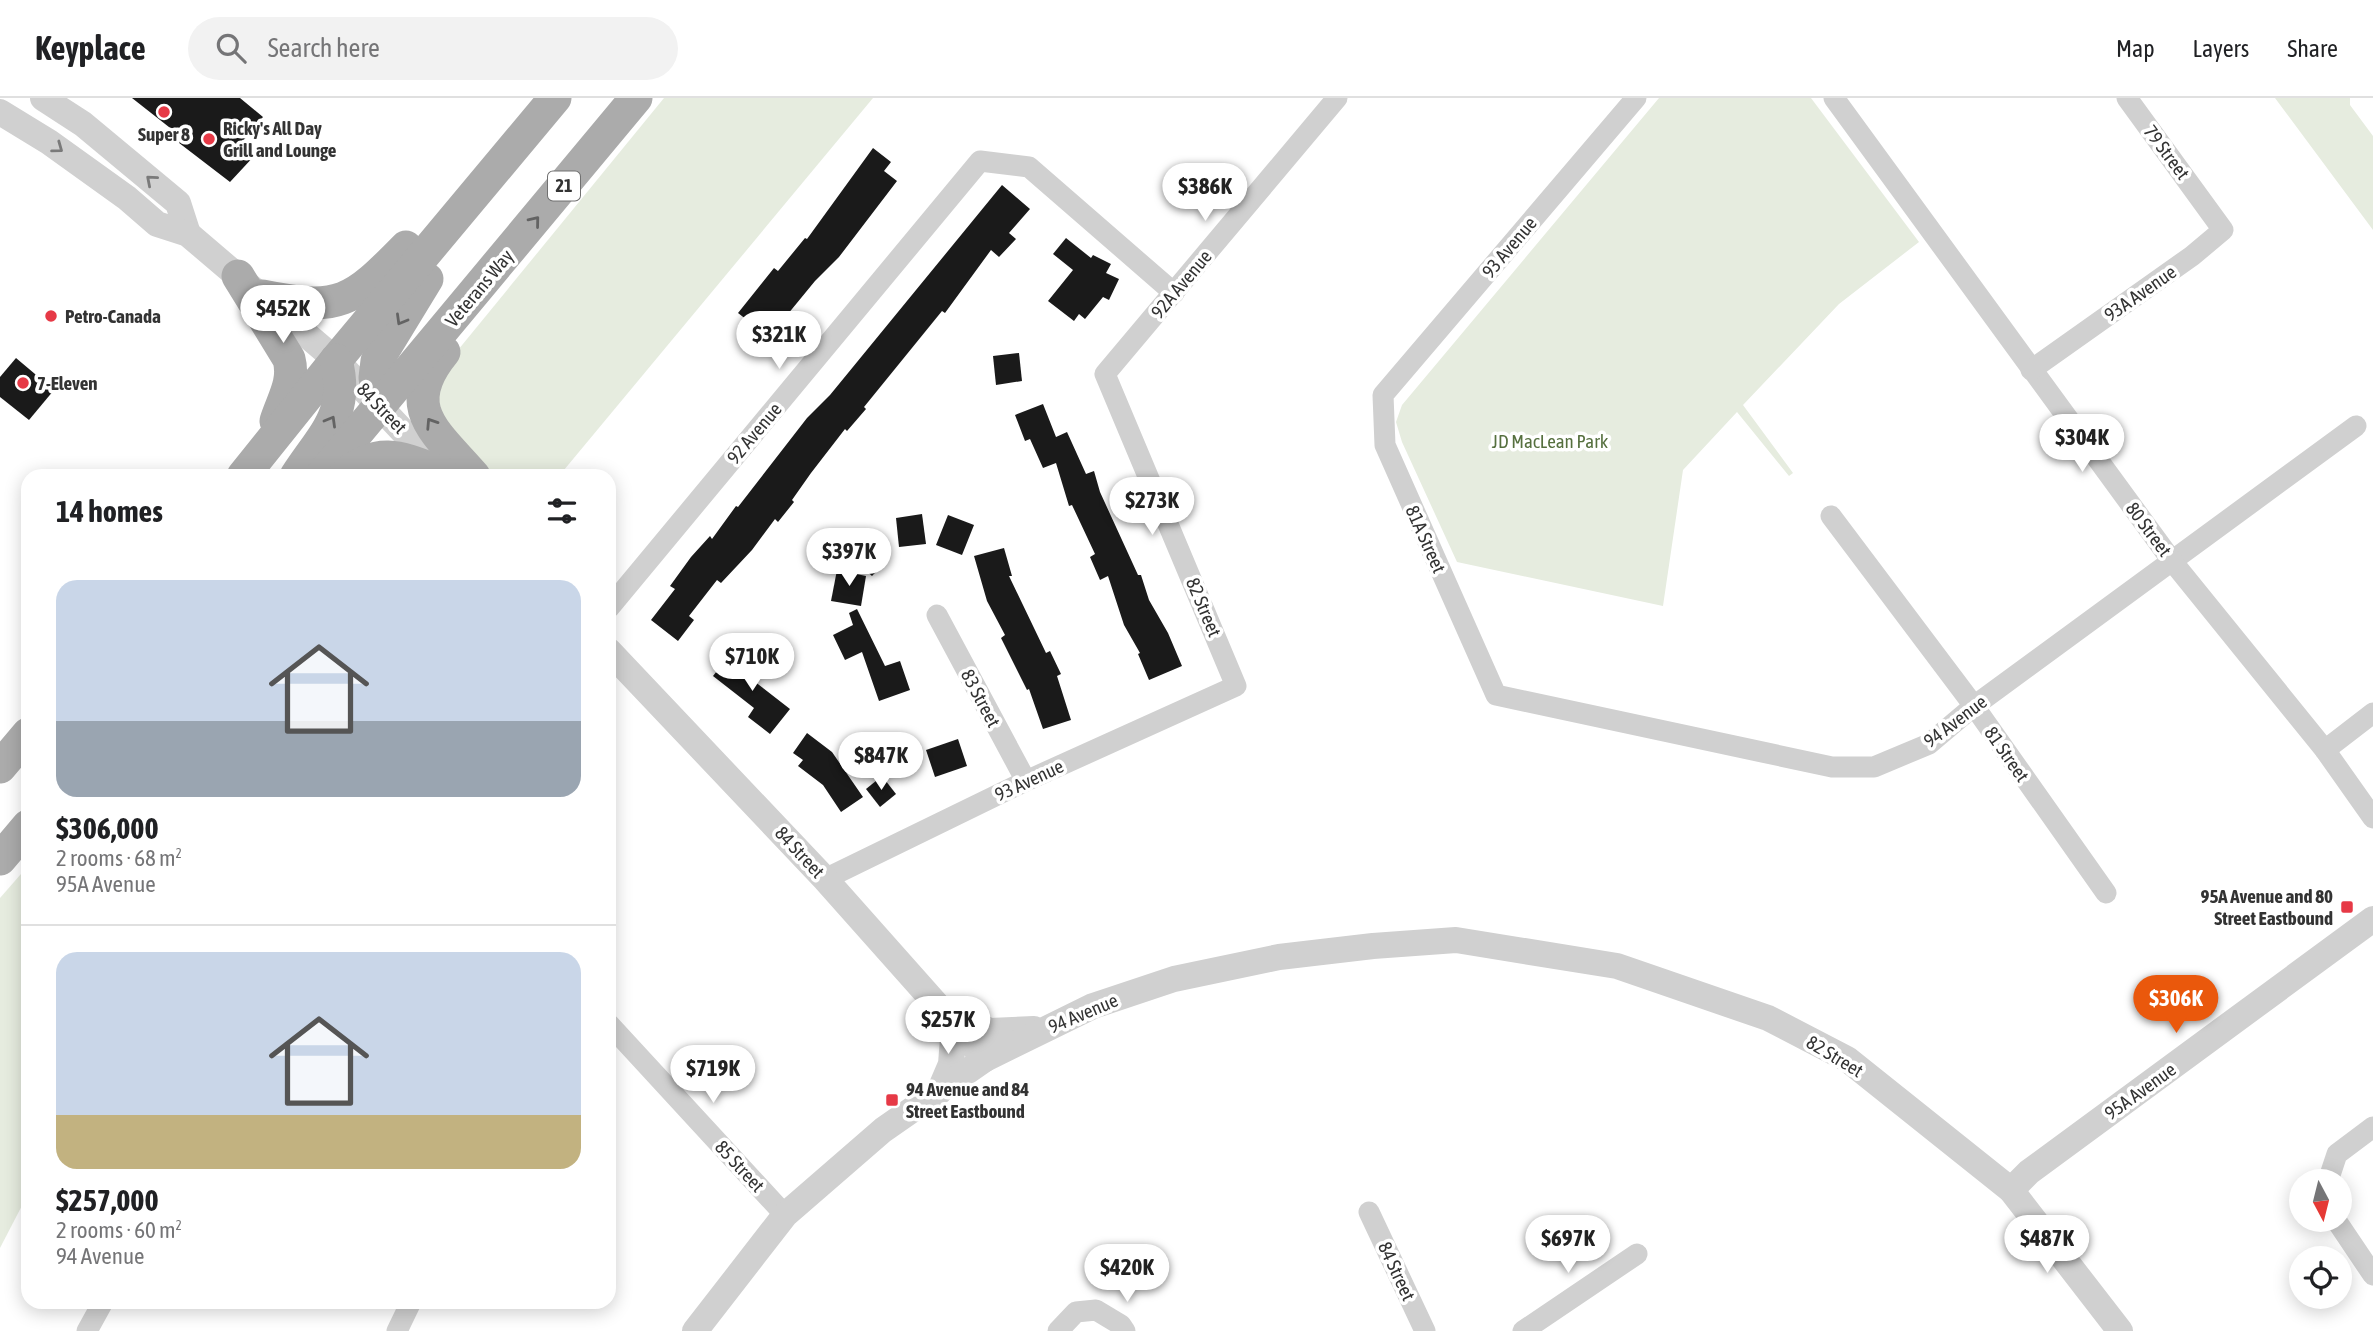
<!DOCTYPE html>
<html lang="en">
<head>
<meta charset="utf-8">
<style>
  body { margin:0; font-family:"Asap Condensed",sans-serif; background:#f2f2f2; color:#202124; height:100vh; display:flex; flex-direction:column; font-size:26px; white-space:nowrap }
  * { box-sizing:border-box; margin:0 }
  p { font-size:23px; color:#757577 }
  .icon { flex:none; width:38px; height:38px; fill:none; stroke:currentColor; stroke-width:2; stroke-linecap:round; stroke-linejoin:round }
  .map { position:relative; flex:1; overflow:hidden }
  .drawer { position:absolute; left:21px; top:371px; width:595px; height:840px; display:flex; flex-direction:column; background:#fff; border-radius:21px; box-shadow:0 4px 18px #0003 }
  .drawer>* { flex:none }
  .needle { width:46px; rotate:173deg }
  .tools { position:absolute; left:2289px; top:1071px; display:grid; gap:14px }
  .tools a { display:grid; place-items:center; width:63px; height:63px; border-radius:50%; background:#fff; box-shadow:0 4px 18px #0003; font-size:35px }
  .price { position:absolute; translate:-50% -60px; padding:0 16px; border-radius:24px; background:#fff; color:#222; font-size:23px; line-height:46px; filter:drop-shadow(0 2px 4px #0008) }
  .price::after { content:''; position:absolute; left:50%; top:42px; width:21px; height:16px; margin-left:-10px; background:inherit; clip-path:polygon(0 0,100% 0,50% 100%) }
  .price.active { background:#ea580c; color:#fff }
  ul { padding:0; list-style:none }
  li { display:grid; align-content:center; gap:14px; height:371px; padding:0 35px }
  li+li { border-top:2px solid #e0e0e0 }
  li span { display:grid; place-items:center; height:217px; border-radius:21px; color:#555 }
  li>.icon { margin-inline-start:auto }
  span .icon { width:126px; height:126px; fill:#fffc; stroke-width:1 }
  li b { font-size:30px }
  h2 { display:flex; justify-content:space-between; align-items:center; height:84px; padding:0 35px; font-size:30px }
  header { display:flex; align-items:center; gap:42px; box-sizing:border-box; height:98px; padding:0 35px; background:#fff; border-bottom:2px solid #e0e0e0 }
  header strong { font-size:33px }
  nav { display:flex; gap:38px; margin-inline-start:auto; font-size:24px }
  .search { width:490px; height:63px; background:#f2f2f2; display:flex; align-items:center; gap:18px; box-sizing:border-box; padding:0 24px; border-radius:38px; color:#757577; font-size:26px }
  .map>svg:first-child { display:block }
  .green { fill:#e6ecdf }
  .building { fill:#1a1a1a }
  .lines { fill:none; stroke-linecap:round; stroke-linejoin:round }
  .minor { stroke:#d0d0d0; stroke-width:21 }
  .tertiary { stroke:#d0d0d0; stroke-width:26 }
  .primary { stroke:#ababab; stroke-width:33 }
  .oneway { stroke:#7a7a7a }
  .oneway2 { stroke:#636363 }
  .poi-dot { fill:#e63946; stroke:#fff; stroke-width:2.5 }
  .labels { text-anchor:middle; stroke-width:7; stroke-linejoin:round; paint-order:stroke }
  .shield { fill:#fff; stroke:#707070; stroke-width:2 }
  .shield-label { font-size:18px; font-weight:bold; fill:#333 }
  .poi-label { font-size:19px; font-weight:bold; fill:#333; stroke:#fff; text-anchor:start }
  .street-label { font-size:19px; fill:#333; stroke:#fff }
  .park-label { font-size:19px; fill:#56703f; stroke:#fff }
</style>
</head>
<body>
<header>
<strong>Keyplace</strong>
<div class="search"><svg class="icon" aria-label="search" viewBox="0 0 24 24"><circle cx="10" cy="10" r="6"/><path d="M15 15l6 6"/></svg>Search here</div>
<nav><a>Map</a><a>Layers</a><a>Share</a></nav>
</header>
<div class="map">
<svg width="2373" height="1233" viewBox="0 0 2373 1233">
  <rect width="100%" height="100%" fill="#fff"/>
  <g class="green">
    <path d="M664,0h209l-314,378h-71l-56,-64 17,-51z"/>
    <path d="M1659,0h152l108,144 -80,62 -96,101 50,68 -4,3 -52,-64 -54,58 -20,136 -206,-44 -55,-120 -6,-20 6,-17z"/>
    <path d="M2275,0h75v7l23,31v94z"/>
    <path d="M28,768v328l-28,54v-350z"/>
  </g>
  <g class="building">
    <path d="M132,0h108l23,19 -20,24 13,13 -26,28 -60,-46 4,-5z"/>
    <path d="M873,50l18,14 -7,9 13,10 -58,76 -24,24 -46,56 -31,-24 36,-45 4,3 27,-33 2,1z"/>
    <path d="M1002,87l28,24 -21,24 7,6 -17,18 -8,-7 -46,63 -3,-2 -78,96 2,2 -19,22 -2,-2 -34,44 -19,27 2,2 -16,20 -3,-3 -23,31 -31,33 -4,-3 -28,36 5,4 -16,21 -27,-21 24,-31 -5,-3 21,-29 19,-21 2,3 24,-33 2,1 69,-89 23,-23z"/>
    <path d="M1066,140l25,20 2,-3 18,9 -5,9 13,6 -10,21 -6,-3 -18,22 -6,-5 -5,7 -26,-20 25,-31 -20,-16z"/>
    <path d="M1019,255l3,28 -26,4 -3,-29z"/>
    <path d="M16,260l38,32 -25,30 -29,-23v-20z"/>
    <path d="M1043,306l13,33 11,-5 19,42 8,-3 6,21 38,83h3l8,25 19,33 14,33 -33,14 -11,-26 2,-1 -16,-28 -16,-49 -8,4 -10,-23 5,-3 -23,-49 -3,1 -13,-43 -13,5 -13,-29 -5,2 -10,-26z"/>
    <path d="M922,416l4,30 -27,3 -3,-29z"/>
    <path d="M948,417l26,10 -12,30 -26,-10z"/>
    <path d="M863,434l27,25 -18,19 -27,-25z"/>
    <path d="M1004,450l8,28h-3l37,77 4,-2 11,23 -4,2 14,44 -28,9 -14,-40 -2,1 -26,-52 4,-3 -18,-34 -13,-45z"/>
    <path d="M837,472l29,6 -5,30 -30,-5z"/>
    <path d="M857,511l28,57 15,-5 10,29 -31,11 -17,-49 -17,8 -12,-25 20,-10 -4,-12z"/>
    <path d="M731,555l24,18 -5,7 40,31 -20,25 -22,-17 6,-9 -41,-32z"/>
    <path d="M807,635l25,19 31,45 -22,15 -18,-27 -25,-19 5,-6 -10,-7z"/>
    <path d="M958,641l9,27 -32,11 -9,-27z"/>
    <path d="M882,678l14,18 -16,13 -14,-18z"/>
  </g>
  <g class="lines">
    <g class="minor">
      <path d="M1636,0l-253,297 2,50 111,250 336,72h42l55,-23 45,-38 382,-280"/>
      <path d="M1834,0l338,463 153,189 48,68"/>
      <path d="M2031,272l161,-114 31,-26 -96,-132"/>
      <path d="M1831,418l143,190 132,187"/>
      <path d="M609,510l371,-447 49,6 145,126"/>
      <path d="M937,517l89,166"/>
      <path d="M2325,652l48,-37"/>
      <path d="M825,781l201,-98 210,-95 -131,-312 232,-276"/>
      <path d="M609,926l176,191"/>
      <path d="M2328,1083l9,-27 36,-27"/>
      <path d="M1369,1114l56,119"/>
      <path d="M2336,1122l37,55"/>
      <path d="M87,1233l16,-29"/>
      <path d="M397,1233l14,-29"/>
      <path d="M1058,1233l18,-19 20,-2 25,15 4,6"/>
      <path d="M1523,1233l114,-77"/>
    </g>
    <g class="tertiary">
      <path d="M43,0l40,26 95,79 10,31"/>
      <path d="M0,14l49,30 78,56 30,26 31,10 148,126 105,112"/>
      <path d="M609,553l216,228 160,180"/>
      <path d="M950,917l40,16 44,-2"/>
      <path d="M939,994l12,-28 3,-38"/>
      <path d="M2011,1092l18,-18 344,-253"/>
      <path d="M695,1233l90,-116 98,-85 102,-71 108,-53 81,-27 105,-22 94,-11 83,-6 161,26 151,52 79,41 164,131 109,141"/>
    </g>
    <g class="primary">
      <path d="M238,178l51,83c6,23 -6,40 -13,62"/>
      <path d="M262,198c78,16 90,6 144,-49"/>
      <path d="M444,254c-46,56 -8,80 30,124"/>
      <path d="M380,309l-5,-29 2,-17 50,-82"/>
      <path d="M243,378l93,-116 219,-262"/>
      <path d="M296,378c28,-43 54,-62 40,-116"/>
      <path d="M321,378l315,-378"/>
      <path d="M344,378c35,-31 59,-18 98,-3"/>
      <path d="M0,669l28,-33"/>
      <path d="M0,761l28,-33"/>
    </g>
  </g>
  <defs><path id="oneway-chevron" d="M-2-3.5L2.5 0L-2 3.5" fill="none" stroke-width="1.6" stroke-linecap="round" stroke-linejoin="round" transform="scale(1.75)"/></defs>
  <g class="oneway">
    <use href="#oneway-chevron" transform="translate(58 50) rotate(36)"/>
    <use href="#oneway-chevron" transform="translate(151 82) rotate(-139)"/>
  </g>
  <g class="oneway2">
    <use href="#oneway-chevron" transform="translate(535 123) rotate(-51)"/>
    <use href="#oneway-chevron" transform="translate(401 222) rotate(120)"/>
    <use href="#oneway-chevron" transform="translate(331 323) rotate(-60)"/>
    <use href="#oneway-chevron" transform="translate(431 325) rotate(-123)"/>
  </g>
  <g class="poi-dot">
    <circle cx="164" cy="14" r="7"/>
    <circle cx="209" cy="41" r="7"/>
    <circle cx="51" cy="218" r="7"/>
    <circle cx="23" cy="285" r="7"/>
    <rect x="2340" y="802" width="14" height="14" rx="3.5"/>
    <rect x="885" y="995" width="14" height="14" rx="3.5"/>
  </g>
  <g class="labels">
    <rect class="shield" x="548" y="73.5" width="32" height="29" rx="5"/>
    <g class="shield-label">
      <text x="564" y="94">21</text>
    </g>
    <g class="poi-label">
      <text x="223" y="37">Ricky's All Day<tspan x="223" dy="22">Grill and Lounge</tspan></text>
      <text x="164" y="43" text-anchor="middle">Super 8</text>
      <text x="65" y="225">Petro-Canada</text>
      <text x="37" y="292">7-Eleven</text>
      <text x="2333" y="805" text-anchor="end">95A Avenue and 80<tspan x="2333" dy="22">Street Eastbound</tspan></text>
      <text x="906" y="998">94 Avenue and 84<tspan x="906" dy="22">Street Eastbound</tspan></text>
    </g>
    <g class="street-label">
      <text transform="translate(2167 54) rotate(53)" y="7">79 Street</text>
      <text transform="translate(1509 149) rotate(-50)" y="7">93 Avenue</text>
      <text transform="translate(1181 186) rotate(-50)" y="7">92A Avenue</text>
      <text transform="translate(479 190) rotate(-50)" y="7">Veterans Way</text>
      <text transform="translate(2140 195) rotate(-35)" y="7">93A Avenue</text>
      <text transform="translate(382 310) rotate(46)" y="7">84 Street</text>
      <text transform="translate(754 335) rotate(-50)" y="7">92 Avenue</text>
      <text transform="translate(2149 431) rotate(53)" y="7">80 Street</text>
      <text transform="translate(1426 441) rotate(66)" y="7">81A Street</text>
      <text transform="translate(1204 509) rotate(67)" y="7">82 Street</text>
      <text transform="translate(981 600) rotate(62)" y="7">83 Street</text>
      <text transform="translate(1955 623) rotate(-37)" y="7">94 Avenue</text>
      <text transform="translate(2007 656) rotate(55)" y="7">81 Street</text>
      <text transform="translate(1029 682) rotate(-25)" y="7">93 Avenue</text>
      <text transform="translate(800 754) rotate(47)" y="7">84 Street</text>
      <text transform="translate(1083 915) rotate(-23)" y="7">94 Avenue</text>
      <text transform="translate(1835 958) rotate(31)" y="7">82 Street</text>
      <text transform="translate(2140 993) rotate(-36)" y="7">95A Avenue</text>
      <text transform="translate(740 1068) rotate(47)" y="7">85 Street</text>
      <text transform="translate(1397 1173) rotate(65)" y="7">84 Street</text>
    </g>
    <g class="park-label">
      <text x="1550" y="350">JD MacLean Park</text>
    </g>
  </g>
</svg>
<div class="tools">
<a><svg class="needle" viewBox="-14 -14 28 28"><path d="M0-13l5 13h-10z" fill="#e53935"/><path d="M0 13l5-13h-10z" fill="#757577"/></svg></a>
<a><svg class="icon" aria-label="locate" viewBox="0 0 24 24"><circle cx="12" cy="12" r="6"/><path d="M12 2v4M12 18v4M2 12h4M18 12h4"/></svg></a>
</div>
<b class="price" style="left:1205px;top:125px">$386K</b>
<b class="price" style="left:283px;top:247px">$452K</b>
<b class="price" style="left:779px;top:273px">$321K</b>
<b class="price" style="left:2082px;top:376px">$304K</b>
<b class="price" style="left:1152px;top:439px">$273K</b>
<b class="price" style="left:849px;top:490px">$397K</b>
<b class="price" style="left:752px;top:595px">$710K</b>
<b class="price" style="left:881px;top:694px">$847K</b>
<b class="price active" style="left:2176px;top:937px">$306K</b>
<b class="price" style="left:948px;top:958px">$257K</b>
<b class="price" style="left:713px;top:1007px">$719K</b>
<b class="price" style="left:1568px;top:1177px">$697K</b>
<b class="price" style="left:2047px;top:1177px">$487K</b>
<b class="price" style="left:1127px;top:1206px">$420K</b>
<section class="drawer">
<h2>14 homes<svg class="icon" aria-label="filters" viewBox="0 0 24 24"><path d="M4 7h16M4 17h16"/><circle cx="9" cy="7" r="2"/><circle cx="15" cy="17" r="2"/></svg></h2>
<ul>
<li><span style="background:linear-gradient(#c9d6e8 65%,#9aa5b1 0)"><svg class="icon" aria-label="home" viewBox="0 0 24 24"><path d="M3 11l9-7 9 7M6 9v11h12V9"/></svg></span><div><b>$306,000</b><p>2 rooms · 68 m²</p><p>95A Avenue</p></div></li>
<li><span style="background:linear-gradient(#c9d6e8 75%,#c2b280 0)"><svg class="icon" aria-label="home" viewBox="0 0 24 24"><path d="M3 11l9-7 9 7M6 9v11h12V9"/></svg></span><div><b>$257,000</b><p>2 rooms · 60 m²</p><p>94 Avenue</p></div></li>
</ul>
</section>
</div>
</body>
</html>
